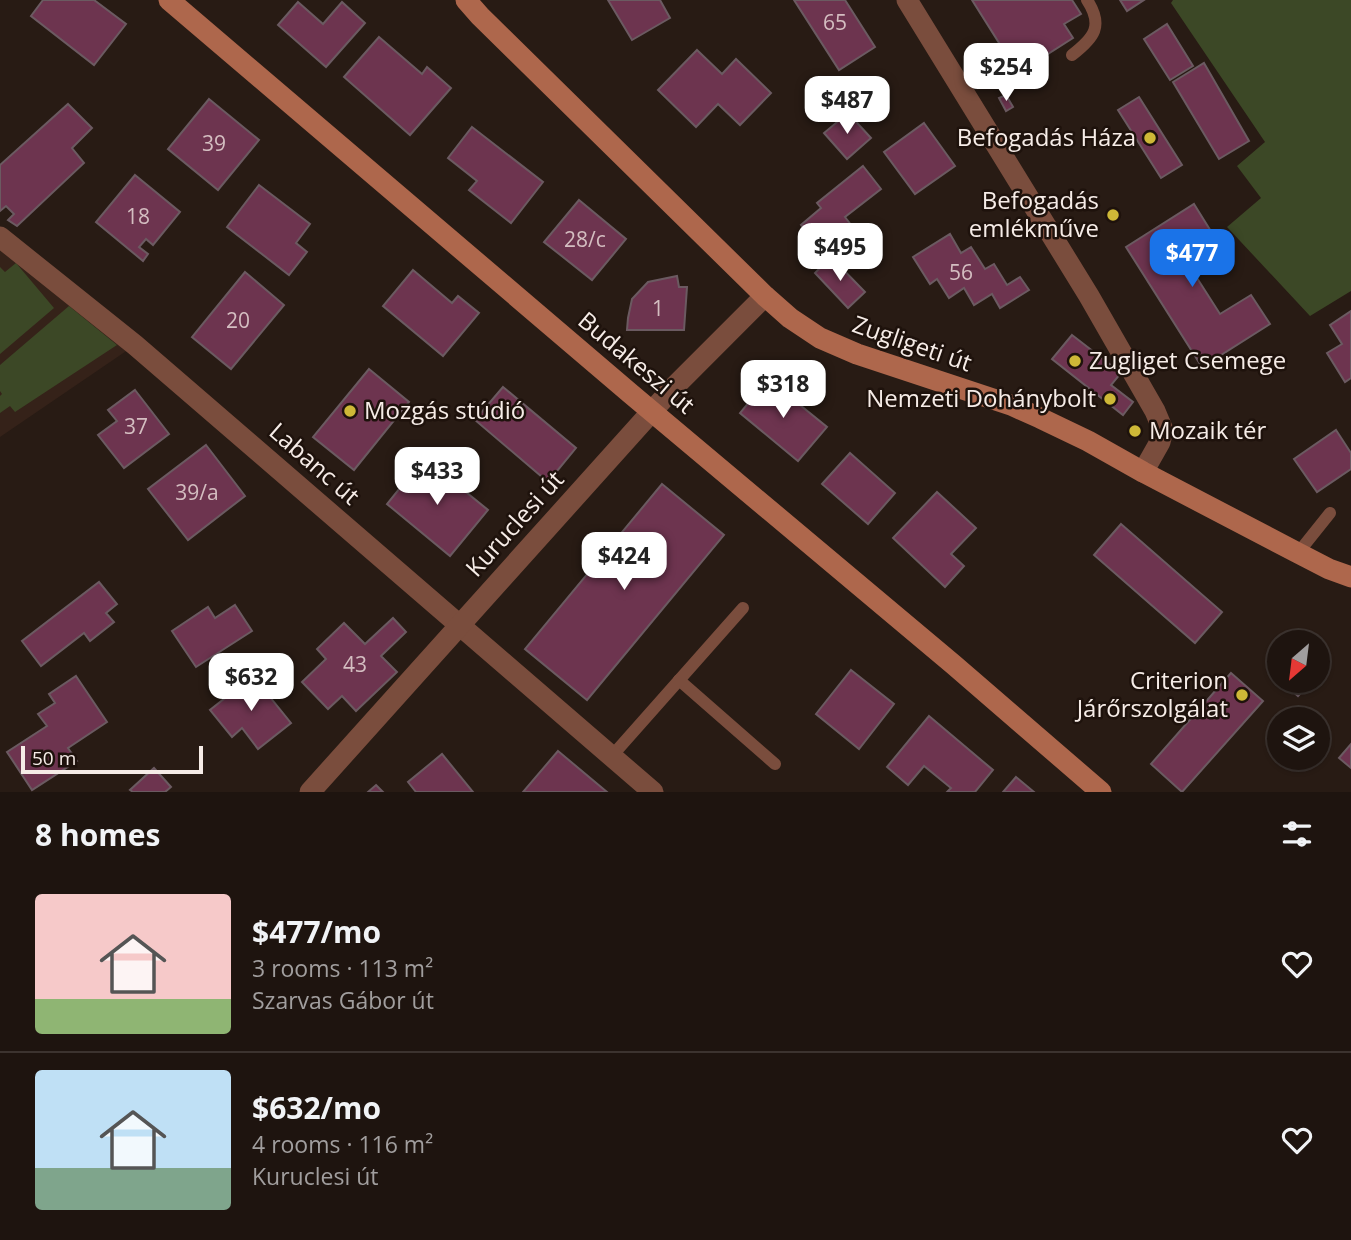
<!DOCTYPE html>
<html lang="en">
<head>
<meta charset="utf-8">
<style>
  body { margin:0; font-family:"Open Sans",sans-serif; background:#261d18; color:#f1f3f6; height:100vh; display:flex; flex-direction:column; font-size:26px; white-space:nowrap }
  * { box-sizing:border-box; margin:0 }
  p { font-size:23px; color:#a19e9e }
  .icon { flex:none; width:38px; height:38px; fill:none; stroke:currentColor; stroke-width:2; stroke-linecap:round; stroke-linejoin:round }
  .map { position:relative; height:792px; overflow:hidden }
  .details { display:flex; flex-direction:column; background:#1e140f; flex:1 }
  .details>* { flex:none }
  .needle { width:46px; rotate:208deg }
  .controls { position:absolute; left:1267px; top:630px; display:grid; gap:14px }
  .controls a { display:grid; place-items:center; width:63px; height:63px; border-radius:50%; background:#1e140f; box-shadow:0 2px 5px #0004,0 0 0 2px #3c332f; font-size:35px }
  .scale { position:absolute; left:21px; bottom:18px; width:182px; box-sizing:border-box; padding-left:7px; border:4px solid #f6ece7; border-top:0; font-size:19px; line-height:24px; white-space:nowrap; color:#f6ece7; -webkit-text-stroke:5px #1e120c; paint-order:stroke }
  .price { position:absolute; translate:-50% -60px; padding:0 16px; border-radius:14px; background:#fff; color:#222; font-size:23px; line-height:46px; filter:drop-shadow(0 2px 4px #0008) }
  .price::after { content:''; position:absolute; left:50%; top:42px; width:21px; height:16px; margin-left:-10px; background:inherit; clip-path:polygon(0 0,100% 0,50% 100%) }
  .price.selected { background:#1a73e8; color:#fff }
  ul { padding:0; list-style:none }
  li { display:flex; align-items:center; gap:21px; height:175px; padding:0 35px }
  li+li { border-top:2px solid #3c332f }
  li span { display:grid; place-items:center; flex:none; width:196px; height:140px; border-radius:7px; color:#555 }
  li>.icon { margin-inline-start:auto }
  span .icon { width:84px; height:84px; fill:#fffc; stroke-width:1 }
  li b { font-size:30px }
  h2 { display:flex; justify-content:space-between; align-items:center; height:84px; padding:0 35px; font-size:30px }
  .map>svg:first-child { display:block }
  .built { fill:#352219 }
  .green { fill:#3c4826 }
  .building { fill:#6d344f; stroke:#6b5a61; stroke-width:2 }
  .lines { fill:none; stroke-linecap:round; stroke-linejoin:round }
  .lane { stroke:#7a4d3d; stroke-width:12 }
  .street { stroke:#7a4d3d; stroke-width:21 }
  .secondary { stroke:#ae674c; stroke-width:21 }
  .poi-dot { fill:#ceb837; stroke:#1e120c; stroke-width:2.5 }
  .labels { text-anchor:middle; stroke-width:5; stroke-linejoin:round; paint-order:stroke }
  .number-label { font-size:21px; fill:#d4bec1 }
  .poi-label { font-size:24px; fill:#f6ece7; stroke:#1e120c; text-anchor:end }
  .street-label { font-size:24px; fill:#f6ece7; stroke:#1e120c }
</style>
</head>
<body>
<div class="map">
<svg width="1351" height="792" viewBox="0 0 1351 792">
  <rect width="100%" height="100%" fill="#281b14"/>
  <path class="built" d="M0,237l135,108 -135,92z"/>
  <g class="green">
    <path d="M1173,0h178v291l-41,25 -83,-89 34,-29 -24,-32 28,-24 -94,-139z"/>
    <path d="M16,263l38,45 -54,46v-87l5,5z"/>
    <path d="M69,306l48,39 -102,67 -5,-6 -10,7v-17l2,-2 -2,-3v-26z"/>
  </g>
  <g class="building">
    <path d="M43,0h51l32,24 -32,41 -63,-49z"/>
    <path d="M608,0h52l10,18 -38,22z"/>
    <path d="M794,0h51l30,47 -36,23z"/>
    <path d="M972,0h100l9,14 -17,10 9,14 -55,35z"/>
    <path d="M1120,0h24l-17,11z"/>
    <path d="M298,2l25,22 19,-22 23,21 -39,44 -48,-42z"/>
    <path d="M1167,24l26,42 -23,14 -26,-41z"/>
    <path d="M379,37l43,37 5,-7 24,21 -41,47 -66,-58z"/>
    <path d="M697,50l25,24 14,-15 35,34 -31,32 -22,-21 -22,23 -38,-37z"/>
    <path d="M1204,63l45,78 -30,18 -46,-77z"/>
    <path d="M1006,95l7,12 -7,4 -7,-13z"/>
    <path d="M1139,97l43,68 -21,13 -43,-68z"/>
    <path d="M209,99l50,41 -41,50 -50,-41z"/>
    <path d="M68,104l24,24 -20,20 12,15 -67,63 -9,-6 6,-6 -8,-8 -6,5v-46z"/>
    <path d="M848,113l23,25 -24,21 -23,-26z"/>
    <path d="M924,123l31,43 -40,28 -31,-42z"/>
    <path d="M472,127l71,55 -32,41 -42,-33 8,-9 -29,-23z"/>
    <path d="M863,166l18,23 -36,28 13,17 -31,24 -26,-33 20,-17 -4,-5z"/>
    <path d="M135,175l45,37 -27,33 -7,-6 -7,8 9,7 -5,7 -47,-39z"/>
    <path d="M259,185l51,39 -14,19 11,9 -18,23 -62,-48z"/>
    <path d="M579,200l47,39 -34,41 -48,-38z"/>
    <path d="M1194,204l18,29 -31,20 39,61 31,-19 19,29 -68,43 -76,-120z"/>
    <path d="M950,234l11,19 10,-6 14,22 9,-5 13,21 13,-8 9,13 -29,18 -8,-14 -18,11 -10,-17 -15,10 -12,-19 -7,5 -17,-27z"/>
    <path d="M831,257l34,35 -17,16 -33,-35z"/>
    <path d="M413,270l39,33 6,-7 21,17 -36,43 -60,-50z"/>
    <path d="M245,272l39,33 -53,64 -39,-32z"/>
    <path d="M677,276l2,11h8l-3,43h-57l1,-12 4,-19 16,-17z"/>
    <path d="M1351,311v67l-6,4 -18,-29 15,-9 -12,-19z"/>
    <path d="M1072,335l49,38 -10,12 22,17 -10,13 -71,-56z"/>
    <path d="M369,369l40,33 -55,68 -41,-33z"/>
    <path d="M768,379l59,48 -29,34 -58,-48z"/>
    <path d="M503,387l73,61 -28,34 -73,-62z"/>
    <path d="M135,390l34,44 -45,34 -26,-33 19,-14 -9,-11z"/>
    <path d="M1336,430l15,23v16l-34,23 -23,-33z"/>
    <path d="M206,445l39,51 -57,44 -40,-51z"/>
    <path d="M850,453l45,40 -27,31 -46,-40z"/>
    <path d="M424,458l64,52 -38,46 -63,-52z"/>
    <path d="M662,484l62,51 -137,165 -62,-51z"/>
    <path d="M937,492l39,36 -25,26 13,12 -19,21 -52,-49z"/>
    <path d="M1121,524l101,88 -27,31 -101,-88z"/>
    <path d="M99,582l18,22 -11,9 8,9 -24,19 -6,-8 -43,33 -19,-25z"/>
    <path d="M235,605l17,26 -56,36 -24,-36 36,-24 7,11z"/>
    <path d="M393,618l13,14 -25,24 16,16 -41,39 -14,-15 -14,13 -26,-27 24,-23 -9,-10 27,-26 21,21z"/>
    <path d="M1318,655l10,9 -10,11z"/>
    <path d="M851,670l43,34 -35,45 -43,-35z"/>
    <path d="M1231,673l32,28 -81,91 -31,-28z"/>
    <path d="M76,676l31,46 -39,26 9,13 -45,29 -25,-38 40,-26 -9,-12 17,-11 -6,-9z"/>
    <path d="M253,676l38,47 -33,26 -16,-21 -10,9 -22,-27z"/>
    <path d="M1281,681h31l-14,15z"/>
    <path d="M929,716l64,54 -18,22h-28l4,-4 -27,-22 -16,19 -21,-18z"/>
    <path d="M1351,744v24l-12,-10z"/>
    <path d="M558,751l49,41h-84z"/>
    <path d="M442,754l31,38h-57l-8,-10z"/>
    <path d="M154,768l17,19 -6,5h-32l-3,-2z"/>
    <path d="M1016,777l18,15h-31z"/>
    <path d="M376,785l7,7h-15z"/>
  </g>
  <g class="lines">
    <g class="lane">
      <path d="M1072,55c22,-17 32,-29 15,-55"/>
      <path d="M1298,553l32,-40"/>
      <path d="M679,680l96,84"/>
      <path d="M611,757l132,-149"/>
    </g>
    <g class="street">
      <path d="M907,0l182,296 66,115 8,19 -3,12 -17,30"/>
      <path d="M0,237l135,108 518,447"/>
      <path d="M310,792l362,-403 93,-93"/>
    </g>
    <g class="secondary">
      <path d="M169,0l462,394 323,271 147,127"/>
      <path d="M466,0l14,16 285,280 25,22 30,20 37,16 154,51 29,13 48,23 55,31 155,81 31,16 22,8"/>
    </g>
  </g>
  <g class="poi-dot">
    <circle cx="1150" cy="138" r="7"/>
    <circle cx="1113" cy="215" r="7"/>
    <circle cx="1075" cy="361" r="7"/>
    <circle cx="1110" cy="399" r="7"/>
    <circle cx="350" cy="411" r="7"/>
    <circle cx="1135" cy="431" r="7"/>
    <circle cx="1242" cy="695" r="7"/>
  </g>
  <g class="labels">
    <g class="number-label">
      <text x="835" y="30">65</text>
      <text x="214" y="151">39</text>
      <text x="138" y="224">18</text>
      <text x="585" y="247">28/c</text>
      <text x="961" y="280">56</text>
      <text x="658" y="316">1</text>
      <text x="238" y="328">20</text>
      <text x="136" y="434">37</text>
      <text x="197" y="500">39/a</text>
      <text x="355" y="672">43</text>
    </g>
    <g class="poi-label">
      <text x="1136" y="146">Befogadás Háza</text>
      <text x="1099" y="209">Befogadás<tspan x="1099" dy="28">emlékműve</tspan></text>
      <text x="1089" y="369" text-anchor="start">Zugliget Csemege</text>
      <text x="1096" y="407">Nemzeti Dohánybolt</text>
      <text x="364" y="419" text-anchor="start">Mozgás stúdió</text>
      <text x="1149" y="439" text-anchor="start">Mozaik tér</text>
      <text x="1228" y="689">Criterion<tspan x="1228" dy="28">Járőrszolgálat</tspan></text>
    </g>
    <g class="street-label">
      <text transform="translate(912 344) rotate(19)" y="8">Zugligeti út</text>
      <text transform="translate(636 363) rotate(40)" y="8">Budakeszi út</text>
      <text transform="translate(314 464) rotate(41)" y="8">Labanc út</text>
      <text transform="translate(515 524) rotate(-48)" y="8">Kuruclesi út</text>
    </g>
  </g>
</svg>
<div class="controls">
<a><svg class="needle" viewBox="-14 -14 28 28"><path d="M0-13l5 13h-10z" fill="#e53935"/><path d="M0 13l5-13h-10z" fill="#a19e9e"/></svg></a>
<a><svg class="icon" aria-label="layers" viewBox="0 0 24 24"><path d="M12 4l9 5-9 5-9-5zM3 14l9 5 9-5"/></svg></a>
</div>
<div class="scale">50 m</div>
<b class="price" style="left:1006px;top:103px">$254</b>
<b class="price" style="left:847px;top:136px">$487</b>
<b class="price" style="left:840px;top:283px">$495</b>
<b class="price selected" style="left:1192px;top:289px">$477</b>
<b class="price" style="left:783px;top:420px">$318</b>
<b class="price" style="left:437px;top:507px">$433</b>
<b class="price" style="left:624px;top:592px">$424</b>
<b class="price" style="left:251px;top:713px">$632</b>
</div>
<section class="details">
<h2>8 homes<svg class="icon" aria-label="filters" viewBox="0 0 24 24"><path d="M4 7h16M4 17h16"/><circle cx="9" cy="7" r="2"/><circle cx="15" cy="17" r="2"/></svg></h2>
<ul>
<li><span style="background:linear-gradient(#f6c9c9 75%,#8fb573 0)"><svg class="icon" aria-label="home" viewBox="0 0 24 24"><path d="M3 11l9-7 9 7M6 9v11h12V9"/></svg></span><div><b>$477/mo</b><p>3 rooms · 113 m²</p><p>Szarvas Gábor út</p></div><svg class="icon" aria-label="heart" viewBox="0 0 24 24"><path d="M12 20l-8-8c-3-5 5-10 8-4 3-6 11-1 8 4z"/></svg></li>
<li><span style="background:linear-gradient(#bfe0f5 70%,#7fa58c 0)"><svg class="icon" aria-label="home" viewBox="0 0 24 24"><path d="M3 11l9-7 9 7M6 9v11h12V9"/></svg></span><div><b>$632/mo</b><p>4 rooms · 116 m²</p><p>Kuruclesi út</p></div><svg class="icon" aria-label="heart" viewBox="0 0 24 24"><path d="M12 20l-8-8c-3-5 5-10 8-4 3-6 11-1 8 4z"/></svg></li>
</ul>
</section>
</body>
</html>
